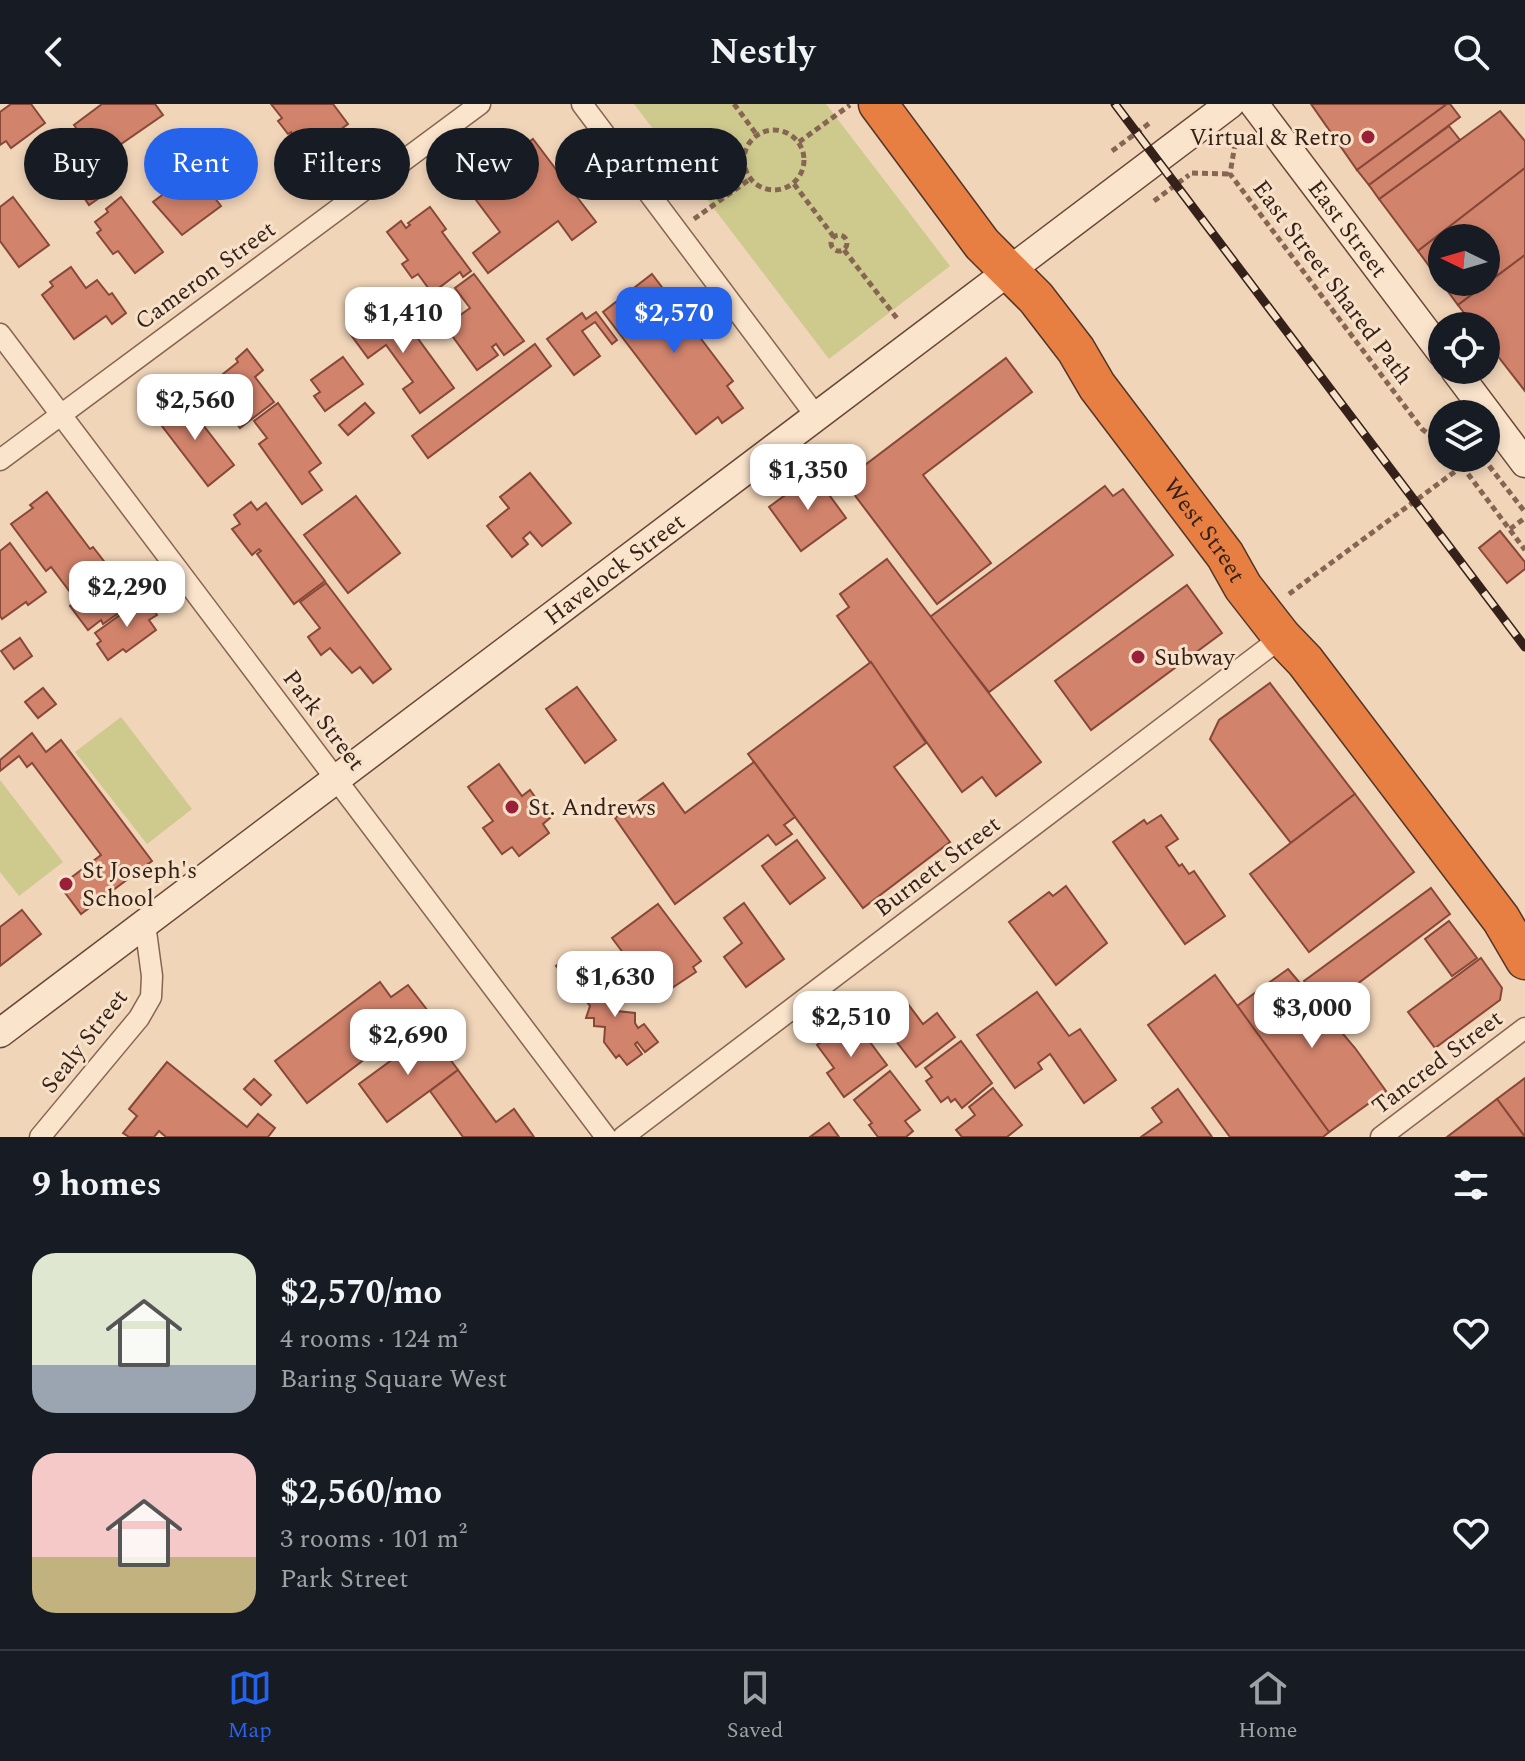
<!DOCTYPE html>
<html lang="en">
<head>
<meta charset="utf-8">
<style>
  body { margin:0; font-family:Spectral,serif; background:#20242c; color:#f1f3f6; height:100vh; display:flex; flex-direction:column; font-size:30px; white-space:nowrap }
  * { box-sizing:border-box; margin:0 }
  p { font-size:26px; color:#9ea1a6 }
  .icon { flex:none; width:44px; height:44px; fill:none; stroke:currentColor; stroke-width:2; stroke-linecap:round; stroke-linejoin:round }
  .map { position:relative; height:1033px; overflow:hidden }
  .sheet { display:flex; flex-direction:column; background:#171b24; flex:1 }
  .sheet>* { flex:none }
  .banner { position:absolute; left:24px; top:24px; width:800px; height:72px; display:flex; gap:16px }
  .needle { width:52px; rotate:275deg }
  .controls { position:absolute; left:1428px; top:120px; display:grid; gap:16px }
  .controls a { display:grid; place-items:center; width:72px; height:72px; border-radius:50%; background:#171b24; box-shadow:0 4px 12px #0003; font-size:40px }
  .price { position:absolute; translate:-50% -68px; padding:0 18px; border-radius:16px; background:#fff; color:#222; font-size:26px; line-height:52px; filter:drop-shadow(0 2px 4px #0008) }
  .price::after { content:''; position:absolute; left:50%; top:48px; width:24px; height:18px; margin-left:-12px; background:inherit; clip-path:polygon(0 0,100% 0,50% 100%) }
  .price.current { background:#2563eb; color:#fff }
  ul { padding:0; list-style:none }
  li { display:flex; align-items:center; gap:24px; height:200px; padding:0 32px }
  li span { display:grid; place-items:center; flex:none; width:224px; height:160px; border-radius:24px; color:#555 }
  li>.icon { margin-inline-start:auto }
  span .icon { width:96px; height:96px; fill:#fffc; stroke-width:1 }
  li b { font-size:34px }
  h2 { display:flex; justify-content:space-between; align-items:center; height:96px; padding:0 32px; font-size:34px }
  .pill { padding:0 28px; border-radius:36px; background:#171b24; box-shadow:0 4px 12px #0003; font-size:28px; line-height:72px }
  .pill.current { background:#2563eb; color:#fff }
  header { display:flex; justify-content:space-between; align-items:center; height:104px; padding:0 32px; background:#171b24; font-size:36px; font-weight:700 }
  .dock { display:flex; justify-content:space-around; align-items:center; height:112px; border-top:2px solid #363941; background:#171b24; font-size:22px; color:#9ea1a6 }
  .dock a { display:grid; justify-items:center; gap:4px }
  .dock .current { color:#2563eb }
  .map>svg:first-child { display:block }
  .green { fill:#cec98d }
  .building { fill:#d1836c; stroke:#874838; stroke-width:2; fill-rule:evenodd }
  .lines { fill:none; stroke-linecap:round; stroke-linejoin:round }
  .street-casing { stroke:#876553; stroke-width:23 }
  .secondary-casing { stroke:#684637; stroke-width:31 }
  .highway-casing { stroke:#533428; stroke-width:41 }
  .path { stroke:#876553; stroke-width:5; stroke-dasharray:6 4; stroke-linecap:butt }
  .street { stroke:#fbe4cc; stroke-width:20 }
  .secondary { stroke:#fbe4cc; stroke-width:28 }
  .highway { stroke:#e77f42; stroke-width:38 }
  .rail-casing { stroke:#352119; stroke-width:9 }
  .rail { stroke:#f7e1c9; stroke-width:6; stroke-dasharray:18; stroke-linecap:butt }
  .poi-dot { fill:#992038; stroke:#f7e1c9; stroke-width:3 }
  .labels { text-anchor:middle; stroke-width:6; stroke-linejoin:round; paint-order:stroke }
  .poi-label { font-size:24px; fill:#352119; stroke:#f7e1c9; text-anchor:start }
  .street-label { font-size:24px; fill:#352119; stroke:#f7e1c9 }
</style>
</head>
<body>
<header><svg class="icon" aria-label="back" viewBox="0 0 24 24"><path d="M15 5l-7 7 7 7"/></svg>Nestly<svg class="icon" aria-label="search" viewBox="0 0 24 24"><circle cx="10" cy="10" r="6"/><path d="M15 15l6 6"/></svg></header>
<div class="map">
<svg width="1525" height="1033" viewBox="0 0 1525 1033">
  <rect width="100%" height="100%" fill="#f0d5b9"/>
  <g class="green">
    <path d="M634,0h192l124,162 -121,93z"/>
    <path d="M121,613l71,92 -45,35 -72,-92z"/>
    <path d="M0,676l63,82 -44,34 -19,-24z"/>
  </g>
  <g class="building">
    <path d="M11,0h20l14,19 -34,25 -5,-7 -6,4v-33z"/>
    <path d="M102,0h53l8,11 -107,74 -15,-22 42,-29 -9,-13z"/>
    <path d="M271,0h62l15,20 -41,30 -16,-22 -3,2 -10,-13 4,-3z"/>
    <path d="M1311,0h136l-90,66z"/>
    <path d="M1447,0h3l10,13 -91,68 -12,-15z"/>
    <path d="M1500,7l25,30v27l-107,83 -39,-52z"/>
    <path d="M1449,22l11,14 -81,59 -10,-14z"/>
    <path d="M533,35l63,83 -24,18 -14,-19 -70,52 -15,-20 27,-21 -33,-44z"/>
    <path d="M165,45l7,9 -17,12 -7,-8z"/>
    <path d="M184,58l8,11 2,-2 27,35 -39,29 -29,-33 25,-19 -8,-10z"/>
    <path d="M1525,64v87l-67,50 -40,-54zM1442,134h44v44h-44z"/>
    <path d="M93,78l9,14 -13,9 -10,-15z"/>
    <path d="M13,93l36,48 -30,22 -19,-26v-34z"/>
    <path d="M121,93l42,55 -28,21 -17,-22 -5,3 -16,-21 4,-3 -6,-8 13,-10 -2,-3z"/>
    <path d="M430,103l16,22 -4,3 29,39 -8,6 -3,-5 -28,21 -14,-19 -6,4 -10,-14 6,-4 -21,-28 14,-11 5,7 4,-3 -2,-2z"/>
    <path d="M1525,151v136l-39,-50v-15h-12l-16,-21z"/>
    <path d="M71,163l15,21 11,-8 12,15 3,-2 14,20 -14,11 -6,-8 -32,23 -32,-44 11,-9 -3,-4z"/>
    <path d="M474,170l50,67 -20,14 -8,-11 -4,3 6,8 -21,15 -32,-44 25,-18 -15,-20z"/>
    <path d="M652,170l81,107 -6,5 16,22 -21,15 -4,-6 -22,17 -93,-122z"/>
    <path d="M386,199l18,25 4,-3 46,63 -34,25 -17,-24 10,-7 -27,-37 -18,13 -20,-27z"/>
    <path d="M596,208l21,28 -5,4 -17,-22 -13,9 18,25 -26,19 -27,-36 35,-26 4,6z"/>
    <path d="M535,240l16,22 -123,92 -16,-22z"/>
    <path d="M247,245l16,21 -8,7 19,25 -34,26 -32,-42 30,-24 -2,-3z"/>
    <path d="M343,253l20,27 -38,27 -11,-15 6,-4 -9,-12z"/>
    <path d="M1006,254l26,34 -109,83 68,88 -54,41 -93,-123z"/>
    <path d="M175,298l5,6 6,-5 48,62 -26,21 -53,-69z"/>
    <path d="M278,299l43,60 -12,9 13,18 -20,14 -43,-60 8,-6 -13,-17z"/>
    <path d="M365,299l9,10 -26,22 -9,-10z"/>
    <path d="M530,369l41,50 -29,23 -12,-14 -7,6 5,6 -16,13 -25,-31 22,-18 -9,-11z"/>
    <path d="M814,370l32,44 -45,33 -32,-44z"/>
    <path d="M1105,382l8,10 10,-7 50,66 -184,137 -59,-75z"/>
    <path d="M47,388l43,57 3,-2 17,22 -27,20 -3,-4 -10,7 -19,-25 -5,4 -35,-47 22,-16 -3,-3z"/>
    <path d="M356,392l44,57 -52,40 -44,-58z"/>
    <path d="M251,398l6,8 9,-7 59,78 -31,23 -37,-50 4,-3 -2,-2 -7,6 -20,-26 8,-5 -6,-9z"/>
    <path d="M1500,427l25,31v7l-18,14 -28,-35z"/>
    <path d="M10,439l36,49 -18,13 -2,-3 -24,17 -2,-3v-65z"/>
    <path d="M887,455l154,203 -45,34 -14,-19 -20,15 -125,-176 12,-9 -9,-13z"/>
    <path d="M122,464l13,18 -8,7 7,9 -31,22 -2,-4 -13,10 -18,-24z"/>
    <path d="M326,479l65,86 -18,14 -13,-16 -8,6 -22,-25 -9,7 -13,-18 12,-9 -20,-26z"/>
    <path d="M1187,481l35,48 -131,97 -36,-49z"/>
    <path d="M145,493l12,18 -8,5 7,10 -30,22 -3,-3 -15,11 -11,-16 4,-3 -6,-8z"/>
    <path d="M20,534l12,18 -18,13 -13,-18z"/>
    <path d="M871,558l55,81 -32,24 56,75 -87,66 -115,-154z"/>
    <path d="M1270,579l85,111 -64,49 -81,-104 9,-19z"/>
    <path d="M577,583l39,53 -31,23 -39,-54z"/>
    <path d="M43,584l13,16 -18,14 -13,-16z"/>
    <path d="M32,629l14,19 15,-12 91,121 -71,53 -21,-28 41,-31 -69,-92 -5,4 -8,-11 -19,15v-11z"/>
    <path d="M754,658l41,55 -11,8 8,9 -16,11 -8,-10 -93,69 -60,-86 48,-35 22,30z"/>
    <path d="M499,660l23,32 8,-6 20,28 -7,6 6,9 -30,23 -7,-9 -10,7 -19,-26 10,-7 -25,-34z"/>
    <path d="M1355,690l59,78 -105,80 -59,-78z"/>
    <path d="M1161,711l17,24 -12,8 13,19 3,-2 7,10 5,-3 31,45 -40,28 -72,-102 31,-22 3,4z"/>
    <path d="M797,736l28,38 -35,26 -28,-38z"/>
    <path d="M1066,782l41,57 -51,42 -47,-63 40,-30 4,4z"/>
    <path d="M1431,784l19,26 -126,95 -20,-28z"/>
    <path d="M744,799l40,56 -38,28 -22,-30 18,-14 -18,-25z"/>
    <path d="M658,800l43,57 -8,6 3,5 -39,26 -45,-60z"/>
    <path d="M22,806l19,24 -41,32v-39z"/>
    <path d="M1449,817l28,37 -25,18 -27,-37z"/>
    <path d="M572,850l8,10 -15,13 -9,-11z"/>
    <path d="M1481,854l21,30 -2,12 -65,48 -27,-36z"/>
    <path d="M1288,865l67,79 31,43 -57,41 -92,-126z"/>
    <path d="M603,867l15,20 -1,20 18,2v10l3,5 6,-4 14,18 -13,10 -8,-10 -2,2 7,10 -15,11 -8,-10 -3,3 -12,-16 1,-15 -11,-1v-8h-8l4,-12 -11,-15 3,-3 -3,-4 12,-10 3,4z"/>
    <path d="M1215,871l114,157 -6,5h-93l-82,-112z"/>
    <path d="M380,878l11,15 17,-12 20,26 -121,92 -32,-42z"/>
    <path d="M1037,888l32,44 11,-7 36,51 -32,23 -34,-49 -12,9 4,6 -27,19 -38,-53z"/>
    <path d="M905,896l18,24 14,-11 18,24 -39,30 -37,-48z"/>
    <path d="M844,921l6,7 8,-6 29,39 -43,32 -17,-24 7,-5 -17,-23z"/>
    <path d="M430,928l28,38 -71,52 -28,-38z"/>
    <path d="M961,937l31,42 -30,25 -7,-9 -4,3 -3,-5 -7,5 -15,-21 6,-4 -7,-9z"/>
    <path d="M167,958l80,65 11,-13 17,14 -7,9h-102l-7,-6 -5,6h-25l-6,-4 14,-17 -8,-7z"/>
    <path d="M458,966l38,52 18,-13 20,28h-71l-33,-46z"/>
    <path d="M890,967l30,39 -15,11 8,10 -7,6h-28l-9,-12 3,-2 -18,-23z"/>
    <path d="M1525,974v59l-28,-38z"/>
    <path d="M254,975l17,16 -10,10 -17,-16z"/>
    <path d="M993,984l29,37 -15,12h-45l-6,-7 19,-15 -6,-8z"/>
    <path d="M1178,985l34,48h-71l21,-15 -10,-14z"/>
    <path d="M1497,995l28,38h-78z"/>
    <path d="M829,1019l10,14h-29z"/>
  </g>
  <g class="lines">
    <g class="street-casing">
      <g id="street">
        <path d="M582,0l234,312"/>
        <path d="M0,230l606,803"/>
        <path d="M0,356l480,-356"/>
        <path d="M40,1033l99,-119 12,-21 1,-21 -7,-52"/>
        <path d="M623,1033l659,-500"/>
        <path d="M1381,1033l144,-109"/>
      </g>
    </g>
    <g class="secondary-casing">
      <g id="secondary">
        <path id="s1" d="M1254,0l188,249"/>
        <path d="M1455,266l70,93"/>
        <path id="s2" d="M0,929l1230,-929"/>
      </g>
    </g>
    <g class="highway-casing">
      <g id="highway">
        <path id="s3" d="M878,0l104,140 54,54 40,52 21,36 128,169 18,32 39,50 23,24 196,258 24,41"/>
      </g>
    </g>
    <g class="path">
      <path d="M734,0l23,31"/>
      <circle cx="774" cy="56" r="30"/>
      <path d="M1233,30l3,4 -6,36 192,255 20,16"/>
      <path d="M799,38l51,-37"/>
      <path d="M1112,47l39,-29"/>
      <path d="M1192,69l38,1"/>
      <path d="M794,80l40,53"/>
      <path d="M1154,97l35,-26"/>
      <path d="M694,115l56,-40"/>
      <circle cx="839" cy="139" r="8"/>
      <path d="M844,146l55,71"/>
      <path d="M1448,306l3,4"/>
      <path d="M1456,354l69,92"/>
      <path d="M1483,354l42,54"/>
      <path d="M1510,425l15,-11"/>
      <path d="M1289,490l168,-124 7,-12"/>
    </g>
    <use href="#street" class="street"/>
    <use href="#secondary" class="secondary"/>
    <use href="#highway" class="highway"/>
    <g class="rail-casing">
      <path id="rail" d="M1115,0l410,543"/>
    </g>
    <use href="#rail" class="rail"/>
  </g>
  <g class="poi-dot">
    <circle cx="1368" cy="33" r="8"/>
    <circle cx="1138" cy="553" r="8"/>
    <circle cx="512" cy="703" r="8"/>
    <circle cx="66" cy="780" r="8"/>
  </g>
  <g class="labels">
    <g class="poi-label">
      <text x="1352" y="41" text-anchor="end">Virtual &amp; Retro</text>
      <text x="1154" y="561">Subway</text>
      <text x="528" y="711">St. Andrews</text>
      <text x="82" y="774">St Joseph's<tspan x="82" dy="28">School</tspan></text>
    </g>
    <g class="street-label">
      <text dy="8" stroke="none"><textPath href="#s1" startOffset="156">East Street</textPath></text>
      <text transform="translate(205 171) rotate(-36)" y="8">Cameron Street</text>
      <text transform="translate(1333 178) rotate(53)" y="8">East Street Shared Path</text>
      <text dy="8" stroke="none"><textPath href="#s3" startOffset="538">West Street</textPath></text>
      <text dy="8" stroke="none"><textPath href="#s2" startOffset="770">Havelock Street</textPath></text>
      <text transform="translate(324 616) rotate(53)" y="8">Park Street</text>
      <text transform="translate(937 762) rotate(-37)" y="8">Burnett Street</text>
      <text transform="translate(84 937) rotate(-52)" y="8">Sealy Street</text>
      <text transform="translate(1437 958) rotate(-37)" y="8">Tancred Street</text>
    </g>
  </g>
</svg>
<div class="controls">
<a><svg class="needle" viewBox="-14 -14 28 28"><path d="M0-13l5 13h-10z" fill="#e53935"/><path d="M0 13l5-13h-10z" fill="#9ea1a6"/></svg></a>
<a><svg class="icon" aria-label="locate" viewBox="0 0 24 24"><circle cx="12" cy="12" r="6"/><path d="M12 2v4M12 18v4M2 12h4M18 12h4"/></svg></a>
<a><svg class="icon" aria-label="layers" viewBox="0 0 24 24"><path d="M12 4l9 5-9 5-9-5zM3 14l9 5 9-5"/></svg></a>
</div>
<b class="price" style="left:403px;top:251px">$1,410</b>
<b class="price current" style="left:674px;top:251px">$2,570</b>
<b class="price" style="left:195px;top:338px">$2,560</b>
<b class="price" style="left:808px;top:408px">$1,350</b>
<b class="price" style="left:127px;top:525px">$2,290</b>
<b class="price" style="left:615px;top:915px">$1,630</b>
<b class="price" style="left:1312px;top:946px">$3,000</b>
<b class="price" style="left:851px;top:955px">$2,510</b>
<b class="price" style="left:408px;top:973px">$2,690</b>
<div class="banner">
<a class="pill">Buy</a>
<a class="pill current">Rent</a>
<a class="pill">Filters</a>
<a class="pill">New</a>
<a class="pill">Apartment</a>
</div>
</div>
<section class="sheet">
<h2>9 homes<svg class="icon" aria-label="filters" viewBox="0 0 24 24"><path d="M4 7h16M4 17h16"/><circle cx="9" cy="7" r="2"/><circle cx="15" cy="17" r="2"/></svg></h2>
<ul>
<li><span style="background:linear-gradient(#dfe7d0 70%,#9aa5b1 0)"><svg class="icon" aria-label="home" viewBox="0 0 24 24"><path d="M3 11l9-7 9 7M6 9v11h12V9"/></svg></span><div><b>$2,570/mo</b><p>4 rooms · 124 m²</p><p>Baring Square West</p></div><svg class="icon" aria-label="heart" viewBox="0 0 24 24"><path d="M12 20l-8-8c-3-5 5-10 8-4 3-6 11-1 8 4z"/></svg></li>
<li><span style="background:linear-gradient(#f6c9c9 65%,#c2b280 0)"><svg class="icon" aria-label="home" viewBox="0 0 24 24"><path d="M3 11l9-7 9 7M6 9v11h12V9"/></svg></span><div><b>$2,560/mo</b><p>3 rooms · 101 m²</p><p>Park Street</p></div><svg class="icon" aria-label="heart" viewBox="0 0 24 24"><path d="M12 20l-8-8c-3-5 5-10 8-4 3-6 11-1 8 4z"/></svg></li>
</ul>
</section>
<nav class="dock">
<a class="current"><svg class="icon" aria-label="map" viewBox="0 0 24 24"><path d="M3 6l6-2 6 2 6-2v14l-6 2-6-2-6 2zM9 4v14M15 6v14"/></svg>Map</a>
<a><svg class="icon" aria-label="saved" viewBox="0 0 24 24"><path d="M7 4h10v16l-5-4-5 4z"/></svg>Saved</a>
<a><svg class="icon" aria-label="home" viewBox="0 0 24 24"><path d="M3 11l9-7 9 7M6 9v11h12V9"/></svg>Home</a>
</nav>
</body>
</html>
